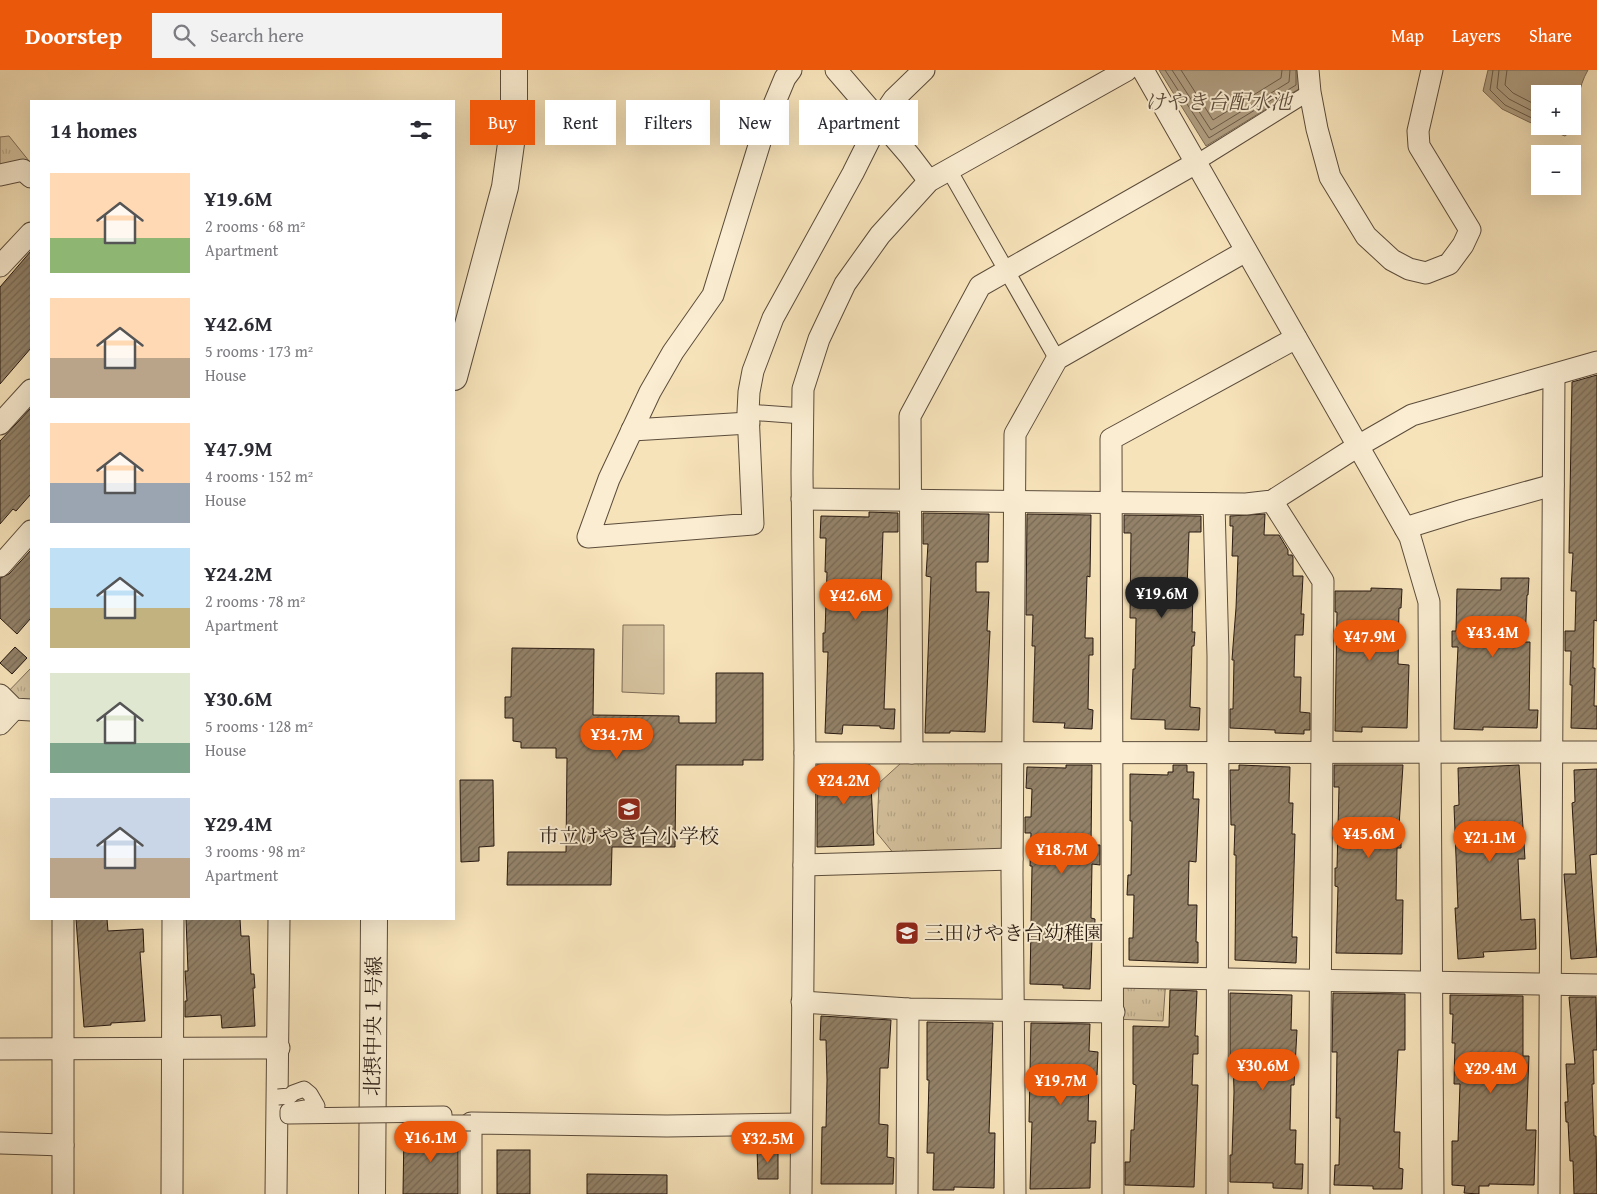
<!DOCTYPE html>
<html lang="en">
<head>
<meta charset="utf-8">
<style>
  body { margin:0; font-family:"Gentium Book Plus","Noto Serif JP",serif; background:#f2f2f3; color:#2b2b33; height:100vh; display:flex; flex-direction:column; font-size:19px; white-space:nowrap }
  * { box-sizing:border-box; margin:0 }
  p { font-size:16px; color:#7c7c81 }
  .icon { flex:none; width:28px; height:28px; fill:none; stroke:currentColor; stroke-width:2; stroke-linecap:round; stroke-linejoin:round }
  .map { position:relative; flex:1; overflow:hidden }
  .details { position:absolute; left:30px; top:30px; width:425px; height:820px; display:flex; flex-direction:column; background:#fff; border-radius:0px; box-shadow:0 5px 20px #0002 }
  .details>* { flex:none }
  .hud { position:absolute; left:470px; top:30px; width:475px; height:45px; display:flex; gap:10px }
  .controls { position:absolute; left:1531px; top:15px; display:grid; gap:10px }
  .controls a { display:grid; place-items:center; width:50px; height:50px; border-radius:0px; background:#fff; box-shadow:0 5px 20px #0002; font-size:25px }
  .price { position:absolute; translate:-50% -42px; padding:0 11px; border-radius:18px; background:#ea580c; color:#fff; font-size:16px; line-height:32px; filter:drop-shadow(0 1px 2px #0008) }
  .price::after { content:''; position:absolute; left:50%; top:30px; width:15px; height:11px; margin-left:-8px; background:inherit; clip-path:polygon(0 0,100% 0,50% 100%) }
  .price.current { background:#222; color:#fff }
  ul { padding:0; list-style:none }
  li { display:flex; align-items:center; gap:15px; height:125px; padding:0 20px }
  li span { display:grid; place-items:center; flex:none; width:140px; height:100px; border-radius:0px; color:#555 }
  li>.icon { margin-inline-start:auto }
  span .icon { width:60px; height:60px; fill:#fffc; stroke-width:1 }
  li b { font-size:21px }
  h2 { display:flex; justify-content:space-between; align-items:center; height:60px; padding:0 20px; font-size:21px }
  .chip { padding:0 18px; border-radius:0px; background:#fff; box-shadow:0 5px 20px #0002; font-size:18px; line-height:45px }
  .chip.current { background:#ea580c; color:#fff }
  header { display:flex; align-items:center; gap:30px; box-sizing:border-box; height:70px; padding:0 25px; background:#ea580c; color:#fff }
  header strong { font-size:24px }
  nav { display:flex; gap:28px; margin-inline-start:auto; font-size:18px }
  .search { width:350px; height:45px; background:#f2f2f3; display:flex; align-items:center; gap:12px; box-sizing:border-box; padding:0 18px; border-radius:0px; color:#7c7c81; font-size:19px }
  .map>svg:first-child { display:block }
  .grass { fill:url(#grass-tufts); stroke:#7e6d57 }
  .pitch { fill:#d4c19d; stroke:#7e6d57 }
  .water { fill:#b09e81; stroke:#796954; fill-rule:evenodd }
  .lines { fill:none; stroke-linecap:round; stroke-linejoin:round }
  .shore { stroke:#6c5c49; stroke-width:1 }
  .building { fill:url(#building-hatch); stroke:#271911 }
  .pedestrian-casing { stroke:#5b4c3b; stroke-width:17 }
  .minor-casing { stroke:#5b4c3b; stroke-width:23 }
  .tertiary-casing { stroke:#5b4c3b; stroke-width:28 }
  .pedestrian { stroke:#faedd2; stroke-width:15 }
  .minor { stroke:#faedd2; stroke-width:21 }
  .tertiary { stroke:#faedd2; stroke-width:26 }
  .pedestrian-bridge-casing { stroke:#5b4c3b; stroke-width:17; stroke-linecap:butt }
  .pedestrian-bridge { stroke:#faedd2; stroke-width:15 }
  .labels { text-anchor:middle; stroke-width:4; stroke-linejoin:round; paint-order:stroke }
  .poi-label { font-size:20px; fill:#271911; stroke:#faedd2 }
  .street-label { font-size:20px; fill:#271911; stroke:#faedd2 }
  .water-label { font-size:21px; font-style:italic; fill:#5e4e3e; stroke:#faedd2 }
</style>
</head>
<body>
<header>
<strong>Doorstep</strong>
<div class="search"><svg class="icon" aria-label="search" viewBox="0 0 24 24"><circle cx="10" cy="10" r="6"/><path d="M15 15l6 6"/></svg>Search here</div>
<nav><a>Map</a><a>Layers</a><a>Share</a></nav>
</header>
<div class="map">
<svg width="1597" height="1124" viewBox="0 0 1597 1124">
  <defs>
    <pattern id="grass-tufts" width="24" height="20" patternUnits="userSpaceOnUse" patternTransform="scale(1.25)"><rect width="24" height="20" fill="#d4c19d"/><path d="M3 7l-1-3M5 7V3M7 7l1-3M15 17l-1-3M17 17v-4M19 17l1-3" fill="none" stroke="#b6a586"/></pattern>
    <pattern id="building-hatch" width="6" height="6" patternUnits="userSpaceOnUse" patternTransform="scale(1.25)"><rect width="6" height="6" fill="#938269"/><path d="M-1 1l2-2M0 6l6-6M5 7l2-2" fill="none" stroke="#786a55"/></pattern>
  </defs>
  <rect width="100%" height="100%" fill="#f7e3ba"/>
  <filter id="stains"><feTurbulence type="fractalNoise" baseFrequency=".004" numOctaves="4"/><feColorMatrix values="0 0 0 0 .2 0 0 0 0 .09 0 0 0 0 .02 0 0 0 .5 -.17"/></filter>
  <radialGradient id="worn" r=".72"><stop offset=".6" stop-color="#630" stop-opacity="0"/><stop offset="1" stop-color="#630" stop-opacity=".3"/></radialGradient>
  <g class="grass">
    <path d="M9,66l20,25 -29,5v-29z"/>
    <path d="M31,598v42l-29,-12z"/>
    <path d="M1013,682l-1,107 -113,1 -22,-27 2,-50 33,-30z"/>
    <path d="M1166,908l-3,43 -49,-2 -1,-31z"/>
  </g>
  <path class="pitch" d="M623,555h41v69l-42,-2z"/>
  <g class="water">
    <path d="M1159,0h142l1,17 -96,59z"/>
    <path d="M1488,0h100c-10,17 -12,38 -13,58l-10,8 -36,-14 -27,-13 -19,-18zM1540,24h32v32h-32z"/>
  </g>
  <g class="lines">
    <g class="shore">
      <path d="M1165,0l44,68 87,-53v-15"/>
      <path d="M1172,0l39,60 78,-48 1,-12"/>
      <path d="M1181,0l32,50 68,-42 1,-8"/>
      <path d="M1493,0l-3,20 15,15 35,17"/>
      <path d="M1499,0l-2,18 12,11 31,16"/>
      <path d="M1507,0l-2,15 8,8 27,14"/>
    </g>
  </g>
  <g class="building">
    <path d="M31,181v97l-31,36v-97z"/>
    <path d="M1597,305v246l-3,-1 -1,48h2l-1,38h3v23l-26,-1 1,-43h-2l1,-34h-6v-20h10l1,-40h-5l2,-38h-4l3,-171z"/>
    <path d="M31,338v86l-15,17 -3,-2 -13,15v-83z"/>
    <path d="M869,442l29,1v19h-15l-2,58 1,9h6l-4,110h11l-1,20 -14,-1v-2l-37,-1 -1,9 -17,-1 3,-81h-5v-19h2l2,-61h-2l1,-34h-6l1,-22 48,1z"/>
    <path d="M923,443l66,1 -1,48h-12v30h13l-2,39h3l-5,101 -35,-1v2h-25l6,-156 -5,-1 2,-32h-5z"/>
    <path d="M1027,444l64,1 -1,62 -3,-1 -2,62h8v17h-4l-1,54 5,1 -1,19 -28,-1 1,-5 -32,-1 2,-76h-3l1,-31h-7z"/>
    <path d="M1265,444l-1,21h15l9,15v5h4l1,2v19h10l-2,38h3l-1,21h-8l-1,42h7l-1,35 10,1v17h-6v4l-29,-1v-3l-45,-2v-19h3l1,-49h-2l1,-14 3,-38 2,-52h-6l1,-30h-3v-10z"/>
    <path d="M1124,445l77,1v16h-12l-2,57 6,1 -1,42h3l-1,14h-2l-2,61 10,1 -1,22 -34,-1v-9l-34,-1 2,-50h2l1,-51h-6l1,-85h-7z"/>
    <path d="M31,480v68l-14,16 -17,-16v-40l9,-4z"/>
    <path d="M1501,508h28l-1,17h-1l-2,47h5l-1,68h9l-1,18 -54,-1v3l-29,-1 4,-82h-6v-16h4l1,-42 44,1z"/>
    <path d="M1371,518l31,1 -1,19h-2l-1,56 11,1 -2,63 -45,-1v5l-27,-1 2,-119h-2v-21h36z"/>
    <path d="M15,577l12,11 -15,16 -12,-11z"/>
    <path d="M512,578l82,1 -1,66 86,1v7h37v-50h47v87h-20v5h-67l-1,82h-63l-1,38h-104l1,-33h58l1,-94h-11v-10h-35v-6l-8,-1v-23h-8v-21h6z"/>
    <path d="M817,695h53l4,80 -57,2z"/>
    <path d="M1066,695h26l-1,80h9v20l-8,-1 -1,54 4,1 -1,22h-2l-2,48 -27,-1v-3l-33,-1 2,-118h-2l1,-33h-6v-16h6l1,-28 -6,-1 1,-21 39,1z"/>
    <path d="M1173,695h14v7h7l-1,27h6l-3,63 -7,-1 -1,44h9l-1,37h2v21l-69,-3v-22h4l1,-43h-7l1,-20h3l1,-54h-2v-47l38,1v-3h5z"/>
    <path d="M1239,695l51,2 -1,36h4l-1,31h3l-3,103h5l-1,26 -61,-3 1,-105h-2l1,-30h-4l-1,-55h9z"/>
    <path d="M1334,695h69l-4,61h2v22h-4l-1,52h7l-1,54 -66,-1 2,-66 -3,-1v-18h2l2,-81h-5z"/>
    <path d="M1519,695l6,94h-7l3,61 14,-1 1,30 -53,3 1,5 -26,2 -3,-51h3l-4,-102 5,-1 -1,-37z"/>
    <path d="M1597,699v85l-7,1 7,102 -26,2 -7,-85h12l-4,-71 3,-1 -1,-32z"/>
    <path d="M460,710h33l1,66 -15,1v14l-18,1z"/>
    <path d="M76,849h31l1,12 35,-2 1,23h-4l5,69 -34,2v2l-27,2z"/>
    <path d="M186,849h54l1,17h8l2,38h3l1,14h-2l2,38 -33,2 -1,-13 -36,2v-16h2l-2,-30h3z"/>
    <path d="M1170,920l27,1 -2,45h3v18h-5l-1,31h6l-4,102 -69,-2v-23h5l1,-32h3l2,-45 -3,-1v-58l36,1z"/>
    <path d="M1230,923l62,2 -1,35h6l-3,55h-3l-1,45h6l-1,34h8l-1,25 -29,-1v-5l-43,-1v-27h2l2,-63 -1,-36h-3z"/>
    <path d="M1333,923l72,1v56h-7l-4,82h6l-1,36 4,1 -1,20h-29v-3l-39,-1 1,-20h4l1,-47h-4l1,-66h-5z"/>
    <path d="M1450,925l73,1v60h6l-3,74h10l-2,55 -45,-1v2h-10v8l-15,-1 1,-7 -13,-1v-44h6l2,-57h-6l1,-41h-3l1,-29h-3z"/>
    <path d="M1569,927h27l1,53h-4l1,34h-2l2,52h2l1,58h-23l-1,-33h-3l-2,-39h-2l-1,-20h3l-2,-38h9z"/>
    <path d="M821,946l70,4 -3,48h-8l-1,56 9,1 -1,32 7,1 -1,26h-72l1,-57h4l1,-47 -1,-40h-6z"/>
    <path d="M927,952l66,1 -4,110h6l-1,55 -40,-1v3h-21l1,-37h-7l2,-73h-2z"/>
    <path d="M1031,953l59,1 -1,27 9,1 -1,23h-8l-1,46h8l-1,22h-4l-1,45 -60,1 2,-67h-3z"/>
    <path d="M404,1060h11l6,2h37v62h-55z"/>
    <path d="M778,1078v31h-20l-1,-30z"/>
    <rect x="497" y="1080" width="33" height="44"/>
    <path d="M587,1104l80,1v19h-80z"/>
  </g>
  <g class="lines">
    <g class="pedestrian-casing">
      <g id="pedestrian">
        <path d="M1196,93l114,-71"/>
        <path d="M949,100l108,189"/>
        <path d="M748,342l55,4"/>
      </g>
    </g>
    <g class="minor-casing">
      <g id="minor">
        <path d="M791,0l-6,8 -20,48 -52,169 -40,57 -23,40 -41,87 -21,58 165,-13 -5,-112 1,-20 4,-21 20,-53 80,-145 26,-52 15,-22 30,-29"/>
        <path d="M836,0l74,86 19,25"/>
        <path d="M1127,0l-198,111 -49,54 -35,49 -26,55 -16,50 -1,84 3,280 792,-1"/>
        <path d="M1143,0l267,467 19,65 4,592"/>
        <path d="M1308,0l2,22 7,37 13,48 36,59 26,24 17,9 17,4 23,-9 14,-19 7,-15 -51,-84 -1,-15 14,-61"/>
        <path d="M0,105l23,-5 8,7"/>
        <path d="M0,196l31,-33"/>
        <path d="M0,354l31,-34"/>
        <path d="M632,360l117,-7"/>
        <path d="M802,429l444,5 26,-3 86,-55 54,-31 185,-53"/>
        <path d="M1272,431l51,80 -4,613"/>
        <path d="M1214,434l4,152 -1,538"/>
        <path d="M1405,458l58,-18 90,-25"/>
        <path d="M0,496l31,-35"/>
        <path d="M0,625l14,14 17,1"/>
        <path d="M0,654l14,-15"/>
        <path d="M912,683l-2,-337 70,-130 216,-123"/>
        <path d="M804,795l208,-6"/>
        <path d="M1113,907l484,8"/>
        <path d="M802,932l106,7 206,3"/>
        <path d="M0,979l279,-1"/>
        <path d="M0,1073l63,2"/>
        <path d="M63,1124v-275"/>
        <path d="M172,1124l1,-275"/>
        <path d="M276,1124l3,-275"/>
        <path d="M471,1124v-71l196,3 134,-2"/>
        <path d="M801,1124l4,-441"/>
        <path d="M907,1124l1,-185"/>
        <path d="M1015,1124l-3,-319 3,-441 42,-75 189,-108"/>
        <path d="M1113,1124l-2,-755 185,-101"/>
        <path d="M1549,1124l5,-819"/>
      </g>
    </g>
    <g class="tertiary-casing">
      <g id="tertiary">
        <path d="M454,307l51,-190 9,-65v-52"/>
        <path d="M372,1124l2,-275"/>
      </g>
    </g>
    <use href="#pedestrian" class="pedestrian"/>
    <use href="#minor" class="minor"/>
    <use href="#tertiary" class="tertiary"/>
    <g class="pedestrian-bridge-casing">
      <path id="pedestrian-bridge" d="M278,1027l12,-1 3,-3 11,-4 6,5 7,12 -29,5v5l156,-2v5h-23v4h50"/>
    </g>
    <use href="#pedestrian-bridge" class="pedestrian-bridge"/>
  </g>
  <defs>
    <g id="school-square" transform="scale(1.25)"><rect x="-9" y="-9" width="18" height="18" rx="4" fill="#8f2418" stroke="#faedd2"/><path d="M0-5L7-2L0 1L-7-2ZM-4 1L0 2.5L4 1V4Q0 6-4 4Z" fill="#fff"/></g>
  </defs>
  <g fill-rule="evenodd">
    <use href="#school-square" x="629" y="739"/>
    <use href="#school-square" x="907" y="863"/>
  </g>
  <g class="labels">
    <g class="poi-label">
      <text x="629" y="773">市立けやき台小学校</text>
      <text x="924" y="870" text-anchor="start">三田けやき台幼稚園</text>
    </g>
    <g class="street-label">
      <text transform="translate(373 956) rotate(-89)" y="7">北摂中央１号線</text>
    </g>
    <g class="water-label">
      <text x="1218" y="39">けやき台配水池</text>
    </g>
  </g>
  <rect width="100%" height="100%" filter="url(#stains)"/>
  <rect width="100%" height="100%" fill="url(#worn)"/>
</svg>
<div class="controls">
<a>+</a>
<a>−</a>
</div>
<b class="price current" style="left:1162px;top:549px">¥19.6M</b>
<b class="price" style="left:856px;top:551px">¥42.6M</b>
<b class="price" style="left:1493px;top:588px">¥43.4M</b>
<b class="price" style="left:1370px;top:592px">¥47.9M</b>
<b class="price" style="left:617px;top:690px">¥34.7M</b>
<b class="price" style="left:844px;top:736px">¥24.2M</b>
<b class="price" style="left:1369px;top:789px">¥45.6M</b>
<b class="price" style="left:1490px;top:793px">¥21.1M</b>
<b class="price" style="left:1062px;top:805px">¥18.7M</b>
<b class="price" style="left:1263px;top:1021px">¥30.6M</b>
<b class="price" style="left:1491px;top:1024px">¥29.4M</b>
<b class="price" style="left:1061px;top:1036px">¥19.7M</b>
<b class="price" style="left:431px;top:1093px">¥16.1M</b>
<b class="price" style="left:768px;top:1094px">¥32.5M</b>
<div class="hud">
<a class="chip current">Buy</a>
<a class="chip">Rent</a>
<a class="chip">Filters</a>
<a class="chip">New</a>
<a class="chip">Apartment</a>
</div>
<section class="details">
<h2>14 homes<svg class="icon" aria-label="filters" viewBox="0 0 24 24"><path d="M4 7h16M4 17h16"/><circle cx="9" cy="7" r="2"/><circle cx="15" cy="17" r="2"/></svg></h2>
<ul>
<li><span style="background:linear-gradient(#ffd9b3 65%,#8fb573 0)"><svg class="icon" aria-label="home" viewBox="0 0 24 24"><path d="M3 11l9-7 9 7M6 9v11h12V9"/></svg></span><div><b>¥19.6M</b><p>2 rooms · 68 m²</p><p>Apartment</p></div></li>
<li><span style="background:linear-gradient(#ffd9b3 60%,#b9a48a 0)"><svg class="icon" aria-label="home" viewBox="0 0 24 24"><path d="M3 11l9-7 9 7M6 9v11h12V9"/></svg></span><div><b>¥42.6M</b><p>5 rooms · 173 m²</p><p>House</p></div></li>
<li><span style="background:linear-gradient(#ffd9b3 60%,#9aa5b1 0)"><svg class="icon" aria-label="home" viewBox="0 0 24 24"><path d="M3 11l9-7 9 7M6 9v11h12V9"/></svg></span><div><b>¥47.9M</b><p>4 rooms · 152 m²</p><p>House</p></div></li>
<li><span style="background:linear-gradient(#bfe0f5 60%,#c2b280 0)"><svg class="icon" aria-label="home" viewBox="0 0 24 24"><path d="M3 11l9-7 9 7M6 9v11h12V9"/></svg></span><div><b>¥24.2M</b><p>2 rooms · 78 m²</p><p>Apartment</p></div></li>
<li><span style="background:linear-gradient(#dfe7d0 70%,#7fa58c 0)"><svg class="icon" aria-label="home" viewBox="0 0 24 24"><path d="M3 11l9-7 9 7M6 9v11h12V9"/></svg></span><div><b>¥30.6M</b><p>5 rooms · 128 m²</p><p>House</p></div></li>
<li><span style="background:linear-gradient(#c9d6e8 60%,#b9a48a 0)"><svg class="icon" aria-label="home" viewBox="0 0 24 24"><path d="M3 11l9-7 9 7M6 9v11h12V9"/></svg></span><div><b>¥29.4M</b><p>3 rooms · 98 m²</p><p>Apartment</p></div></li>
</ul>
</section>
</div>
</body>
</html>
